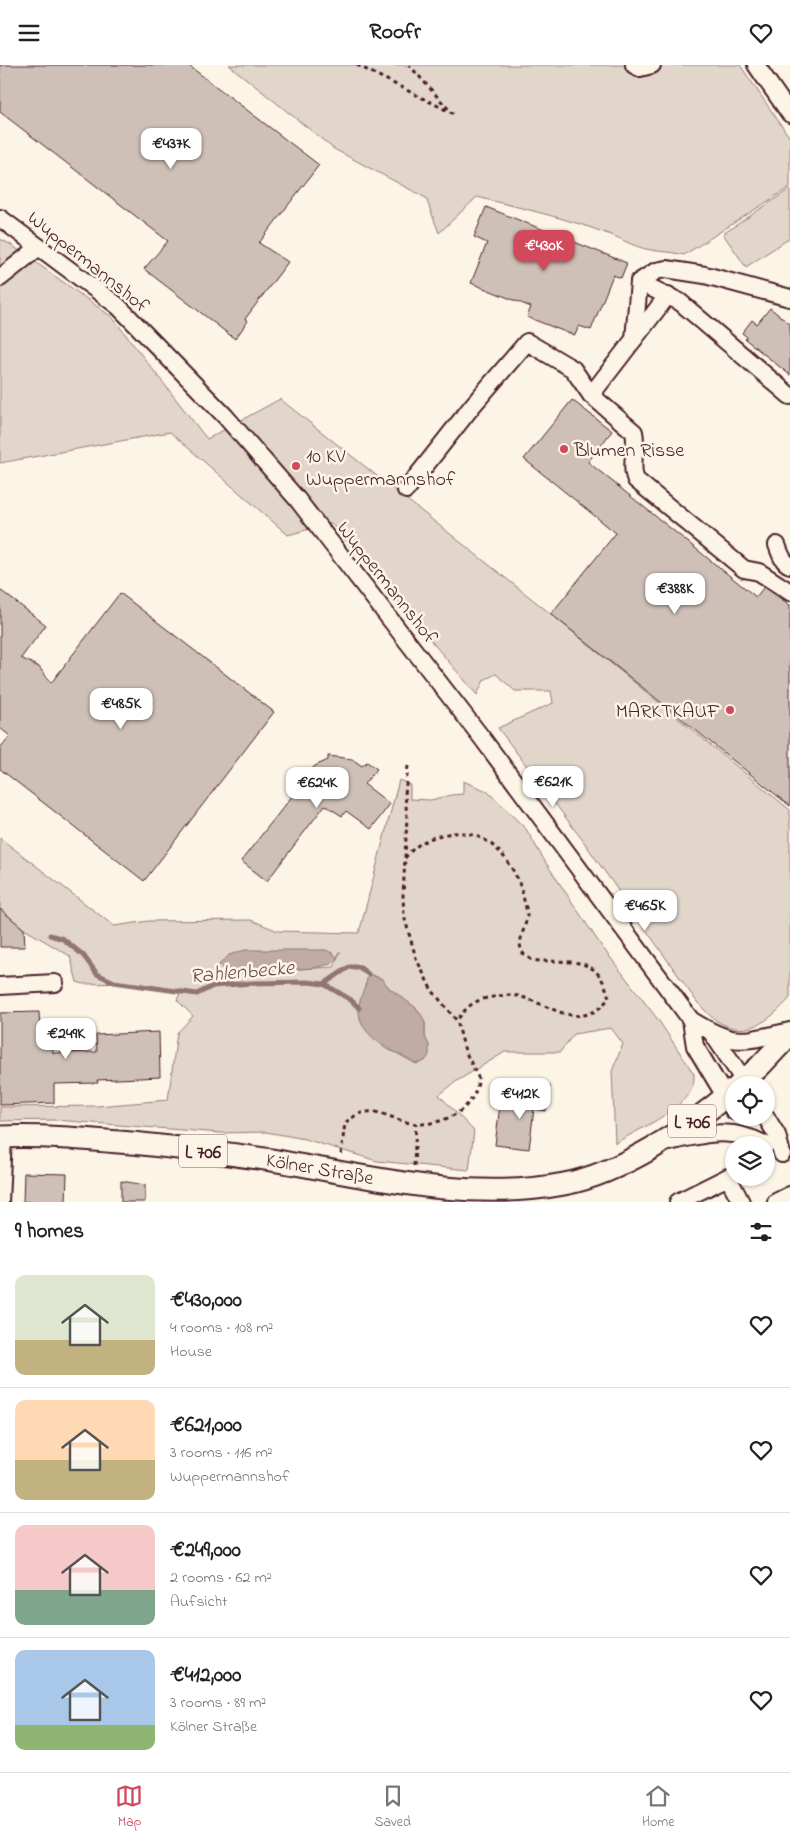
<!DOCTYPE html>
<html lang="en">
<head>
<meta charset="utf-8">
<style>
  body { margin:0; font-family:"Indie Flower",sans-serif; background:#f2f2f2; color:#222; height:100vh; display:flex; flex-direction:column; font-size:19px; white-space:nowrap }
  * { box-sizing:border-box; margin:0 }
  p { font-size:16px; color:#767676 }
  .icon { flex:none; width:28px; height:28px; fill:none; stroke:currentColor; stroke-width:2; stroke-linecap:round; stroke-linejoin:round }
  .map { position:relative; height:1137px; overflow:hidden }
  .panel { display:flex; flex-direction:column; background:#fff; flex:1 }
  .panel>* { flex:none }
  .controls { position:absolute; left:725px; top:1011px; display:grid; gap:10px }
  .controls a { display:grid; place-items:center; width:50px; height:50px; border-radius:50%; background:#fff; box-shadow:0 1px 4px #0004; font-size:25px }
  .price { position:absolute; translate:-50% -42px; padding:0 11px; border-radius:10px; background:#fff; color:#222; font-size:16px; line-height:32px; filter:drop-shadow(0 1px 2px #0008) }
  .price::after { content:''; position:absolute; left:50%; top:30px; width:15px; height:11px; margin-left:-8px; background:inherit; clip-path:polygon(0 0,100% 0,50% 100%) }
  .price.current { background:#d1495b; color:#fff }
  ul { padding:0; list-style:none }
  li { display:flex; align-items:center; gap:15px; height:125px; padding:0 15px }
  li+li { border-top:1px solid #e0e0e0 }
  li span { display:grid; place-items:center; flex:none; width:140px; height:100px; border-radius:10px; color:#555 }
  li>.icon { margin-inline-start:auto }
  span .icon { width:60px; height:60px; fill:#fffc; stroke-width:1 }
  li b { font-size:21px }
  h2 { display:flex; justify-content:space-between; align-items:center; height:60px; padding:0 15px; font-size:21px }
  header { display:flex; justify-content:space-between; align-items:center; height:65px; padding:0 15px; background:#fff; font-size:22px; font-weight:700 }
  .tabs { display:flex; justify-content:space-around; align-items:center; height:70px; border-top:1px solid #e0e0e0; background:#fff; font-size:14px; color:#767676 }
  .tabs a { display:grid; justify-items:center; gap:2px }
  .tabs .current { color:#d1495b }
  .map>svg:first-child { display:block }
  .green { fill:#e2d5ca; stroke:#967a7a; fill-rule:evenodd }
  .water { fill:#c0aca5; stroke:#917474 }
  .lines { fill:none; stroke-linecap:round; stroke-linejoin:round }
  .stream { stroke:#917474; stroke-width:5 }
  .building { fill:#cfc0b7; stroke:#4a1f2b }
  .minor-casing { stroke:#4a1f2b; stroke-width:20 }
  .major-casing { stroke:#4a1f2b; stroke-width:25 }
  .path { stroke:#4a1f2b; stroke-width:3; stroke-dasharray:4 4; stroke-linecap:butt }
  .minor { stroke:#fcf5e5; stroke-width:16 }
  .major { stroke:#fcf5e5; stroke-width:21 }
  .poi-dot { fill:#d1495b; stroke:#fcf5e5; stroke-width:2 }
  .labels { text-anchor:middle; stroke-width:5; stroke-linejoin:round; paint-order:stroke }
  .shield { fill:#fcf5e5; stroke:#7f5f63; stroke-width:1 }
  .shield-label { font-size:19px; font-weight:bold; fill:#4a1f2b }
  .street-label { font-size:20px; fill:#4a1f2b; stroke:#fcf5e5 }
  .poi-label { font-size:20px; fill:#4a1f2b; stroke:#fcf5e5; text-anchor:start }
  .water-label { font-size:21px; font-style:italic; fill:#6d4950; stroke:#fcf5e5 }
</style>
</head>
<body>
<header><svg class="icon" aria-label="menu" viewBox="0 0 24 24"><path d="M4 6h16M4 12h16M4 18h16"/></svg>Roofr<svg class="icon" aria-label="heart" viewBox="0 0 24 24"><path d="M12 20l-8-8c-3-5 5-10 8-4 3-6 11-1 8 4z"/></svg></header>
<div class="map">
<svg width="790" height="1137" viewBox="0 0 790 1137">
  <rect width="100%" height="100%" fill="#fcf5e5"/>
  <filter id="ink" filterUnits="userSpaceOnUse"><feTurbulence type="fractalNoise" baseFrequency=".02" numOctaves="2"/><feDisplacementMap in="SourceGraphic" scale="10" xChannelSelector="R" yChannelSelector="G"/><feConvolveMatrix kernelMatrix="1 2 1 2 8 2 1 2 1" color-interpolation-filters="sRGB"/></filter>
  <g filter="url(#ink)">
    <g class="green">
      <path d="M229,0h511l50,73v49l-106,68c-15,-4 -31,-3 -45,-8 -10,-3 -19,-9 -28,-12 -44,-17 -90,-27 -134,-38l-38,36 -13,-35 -92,-49z"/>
      <path d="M790,124v49l-44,29 -23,-33z"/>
      <path d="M0,174l10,5 102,73 95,122 73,-40 271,215 239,196v188c-20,22 -43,42 -73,23 -8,-5 -14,-13 -20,-19l-116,-164 -83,-110 55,-25 -2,-12h-36l-19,-17 -12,6 -7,15 -146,-172 -43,12 -118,-103 -170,31z"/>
      <path d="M399,715l11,5v14l21,1 20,-5 12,-1v-13l24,10 39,38 20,34 54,81 59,77 35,53c0,4 0,8 -1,11 -7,24 -57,46 -78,58l-3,-72 11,-27 -12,-16 -37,6 -14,18h-55l-48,29 -18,14 35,36 -5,39 -92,-9 -72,-22 -39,-7 -46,1 -165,-13 -55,1v-14l97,-1 71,-6 9,-67 16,-17 -16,-16 4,-9 -45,-8 -52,1 -7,-2 -7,-26 -46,-27 -24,-20v-71l114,88 35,-5 102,-1 27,11 81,2zM340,886l-6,16 -106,6 106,-19 3,4zM369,909l13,5 7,9 27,20 9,15v14l4,9 -13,18 -17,-10 -15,-6 -25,-40z"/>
    </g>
    <g class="water">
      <path d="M245,885h81l8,4 3,4 -5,6 -19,4 -85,5 -9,-8 10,-10z"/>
      <path d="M368,909l14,5 7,9 27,20 6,8 3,7v14l4,8v10l-4,6 -8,3c-21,-12 -60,-26 -58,-56 0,-11 8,-23 9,-34z"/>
    </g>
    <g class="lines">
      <g class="stream">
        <path d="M50,870l13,4 20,16 14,19 17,8 83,12 16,-8 39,-3 56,-1 16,2 27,16 8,8"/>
        <path d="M324,919l25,-17h10l9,7"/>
      </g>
    </g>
    <g class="building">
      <path d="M0,0h188l131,100 -60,78 29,19 -43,57 3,2 -13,18 -91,-70 24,-28 -168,-129z"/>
      <path d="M486,142l141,56 -6,15 -8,-3 -22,55 -12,-4 -4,9 -7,-2 -41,-16 4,-10 -60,-24 16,-40 -13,-6z"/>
      <path d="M770,243l20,16v51l-45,-36 2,-2 -5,-4 10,-13 5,4z"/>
      <path d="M572,335l40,31 -24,31 168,135 8,-10 26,18v201l-239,-192 65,-81 -92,-74z"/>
      <path d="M0,525l46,35 -25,33 18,9 12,16 69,-90 154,119 -130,169 -144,-112v-21l10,-12 -10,-8z"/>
      <path d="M328,691l24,3 10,7 5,-4 10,7 -13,15 26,20 -19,25 -25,-18 -4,5 -17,-11 -58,76 -26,-20 60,-76 -6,-4 8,-10 4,2 8,-7 13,-6z"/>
      <path d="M0,844l24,20 1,18h-25z"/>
      <path d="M39,947l1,17 12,-1 1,25 44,-1 -1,-17 63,-3 1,45 -63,3 1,3 -44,1v19l-54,2v-92z"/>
      <path d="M533,1018l17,3 -4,25 -12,-2 -5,40 -34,-4 5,-40 30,4z"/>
      <path d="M24,1108l43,1 -1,28h-43z"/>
      <path d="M121,1116l24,4v17h-24z"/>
    </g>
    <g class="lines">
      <g class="minor-casing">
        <g id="minor">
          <path d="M634,0l6,3 12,-3"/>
          <path d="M756,0l34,49"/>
          <path d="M0,153l118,88 107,110 72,83 185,239 209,282c44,27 50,22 99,11"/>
          <path d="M0,213l39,-31"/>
          <path d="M639,217l41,20 110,94"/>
          <path d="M634,274l5,-57 17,-11 10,-2 39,6 85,23"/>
          <path d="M591,330l77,-100"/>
          <path d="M406,425l67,-85 54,-63 46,27 18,26 43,37c4,15 -5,33 2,48l108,89 15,3 31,20"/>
          <path d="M777,480c3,7 5,17 13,20"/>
          <path d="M0,921l55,-3"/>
          <path d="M691,955l4,26 39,65"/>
          <path d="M712,968l35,52"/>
          <path d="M766,1052l11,18 5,19"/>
          <path d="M669,1077c35,-8 63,-16 97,3"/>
          <path d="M0,1137l3,-65"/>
          <path d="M678,1137l50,-25 13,25"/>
          <path d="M776,1137l14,-7"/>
        </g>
      </g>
      <g class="major-casing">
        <g id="major">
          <path d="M739,1020l21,-19 30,-32"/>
          <path d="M0,1072c47,-2 95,3 142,7 47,5 94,10 141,18 92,16 187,40 281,22 56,-10 127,-57 170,-95"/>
        </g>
      </g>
      <g class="path">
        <path d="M357,0l95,48 -43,-48"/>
        <path d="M405,793c11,-14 24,-21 42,-24 40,-9 70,30 77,66 1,5 3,10 3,15 0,13 -15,31 0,42 5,4 12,4 18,4 34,1 54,-2 64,37 -31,40 -65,-1 -99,-3 -8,0 -16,2 -23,3 -14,3 -23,11 -30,23"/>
        <path d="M341,1089l4,-31c25,-22 39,-6 65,0 21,4 48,-5 60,-22 5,-6 7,-14 9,-22l-14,-28 -8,-30 -26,-32 -15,-31 -12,-42 -1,-19 4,-80 -2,-23 3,-28"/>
        <path d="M414,1101l2,-43"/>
      </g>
      <use href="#minor" class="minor"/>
      <use href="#major" class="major"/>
    </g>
  </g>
  <g class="poi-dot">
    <circle cx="564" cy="384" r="5"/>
    <circle cx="296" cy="401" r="5"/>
    <circle cx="730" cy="645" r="5"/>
  </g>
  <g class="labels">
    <g class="shield">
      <rect x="668" y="1039.5" width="48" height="33" rx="4"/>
      <rect x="179" y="1069.5" width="48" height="33" rx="4"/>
    </g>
    <g class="shield-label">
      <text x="692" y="1063">L 706</text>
      <text x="203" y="1093">L 706</text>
    </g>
    <g class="street-label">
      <text transform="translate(89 196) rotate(39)" y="7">Wuppermannshof</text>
      <text transform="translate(388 517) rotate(52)" y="7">Wuppermannshof</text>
      <text transform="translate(320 1103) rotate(10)" y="7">Kölner Straße</text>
    </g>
    <g class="poi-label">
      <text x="574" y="391">Blumen Risse</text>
      <text x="306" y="397">10 KV<tspan x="306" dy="23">Wuppermannshof</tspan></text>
      <text x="720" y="652" text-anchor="end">MARKTKAUF</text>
    </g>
    <g class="water-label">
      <text transform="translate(242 906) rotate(-5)" y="7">Rahlenbecke</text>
    </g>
  </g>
</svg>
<div class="controls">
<a><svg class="icon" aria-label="locate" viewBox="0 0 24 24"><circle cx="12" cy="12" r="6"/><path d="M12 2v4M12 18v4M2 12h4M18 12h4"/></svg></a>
<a><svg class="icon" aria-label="layers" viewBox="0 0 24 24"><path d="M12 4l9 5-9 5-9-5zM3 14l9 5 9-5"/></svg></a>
</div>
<b class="price" style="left:171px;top:105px">€437K</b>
<b class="price current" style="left:544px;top:207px">€430K</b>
<b class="price" style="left:675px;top:550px">€388K</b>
<b class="price" style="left:121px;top:665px">€485K</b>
<b class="price" style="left:553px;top:743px">€621K</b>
<b class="price" style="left:317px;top:744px">€624K</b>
<b class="price" style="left:645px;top:867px">€465K</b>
<b class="price" style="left:66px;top:995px">€249K</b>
<b class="price" style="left:520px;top:1055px">€412K</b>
</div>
<section class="panel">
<h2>9 homes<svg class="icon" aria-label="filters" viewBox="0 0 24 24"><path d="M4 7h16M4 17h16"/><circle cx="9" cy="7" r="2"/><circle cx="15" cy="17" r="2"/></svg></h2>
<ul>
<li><span style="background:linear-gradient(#dfe7d0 65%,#c2b280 0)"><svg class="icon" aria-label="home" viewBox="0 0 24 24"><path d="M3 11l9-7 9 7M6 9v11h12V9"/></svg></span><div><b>€430,000</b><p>4 rooms · 108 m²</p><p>House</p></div><svg class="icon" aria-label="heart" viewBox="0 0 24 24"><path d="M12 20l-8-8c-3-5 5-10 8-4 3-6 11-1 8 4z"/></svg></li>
<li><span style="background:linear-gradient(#ffd9b3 60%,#c2b280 0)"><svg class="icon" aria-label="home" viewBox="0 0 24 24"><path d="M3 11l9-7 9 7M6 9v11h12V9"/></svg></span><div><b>€621,000</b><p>3 rooms · 116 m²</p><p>Wuppermannshof</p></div><svg class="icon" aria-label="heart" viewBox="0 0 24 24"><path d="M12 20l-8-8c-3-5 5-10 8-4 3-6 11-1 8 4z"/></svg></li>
<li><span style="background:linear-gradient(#f6c9c9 65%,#7fa58c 0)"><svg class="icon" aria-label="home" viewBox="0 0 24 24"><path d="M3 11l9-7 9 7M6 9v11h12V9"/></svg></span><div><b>€249,000</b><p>2 rooms · 62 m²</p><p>Aufsicht</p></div><svg class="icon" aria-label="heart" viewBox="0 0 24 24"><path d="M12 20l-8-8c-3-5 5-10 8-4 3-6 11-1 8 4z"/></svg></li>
<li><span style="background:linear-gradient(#a9c7e8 75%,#8fb573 0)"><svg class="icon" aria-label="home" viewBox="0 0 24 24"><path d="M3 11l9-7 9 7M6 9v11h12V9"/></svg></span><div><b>€412,000</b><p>3 rooms · 89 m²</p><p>Kölner Straße</p></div><svg class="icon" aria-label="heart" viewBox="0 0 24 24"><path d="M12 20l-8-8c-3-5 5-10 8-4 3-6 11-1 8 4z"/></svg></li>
</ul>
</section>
<nav class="tabs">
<a class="current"><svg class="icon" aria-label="map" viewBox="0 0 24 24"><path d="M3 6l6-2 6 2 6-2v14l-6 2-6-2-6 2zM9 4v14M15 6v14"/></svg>Map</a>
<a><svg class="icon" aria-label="saved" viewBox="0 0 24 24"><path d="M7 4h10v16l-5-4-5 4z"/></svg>Saved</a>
<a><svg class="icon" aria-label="home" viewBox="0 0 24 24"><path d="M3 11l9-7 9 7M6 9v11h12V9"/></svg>Home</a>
</nav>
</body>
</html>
